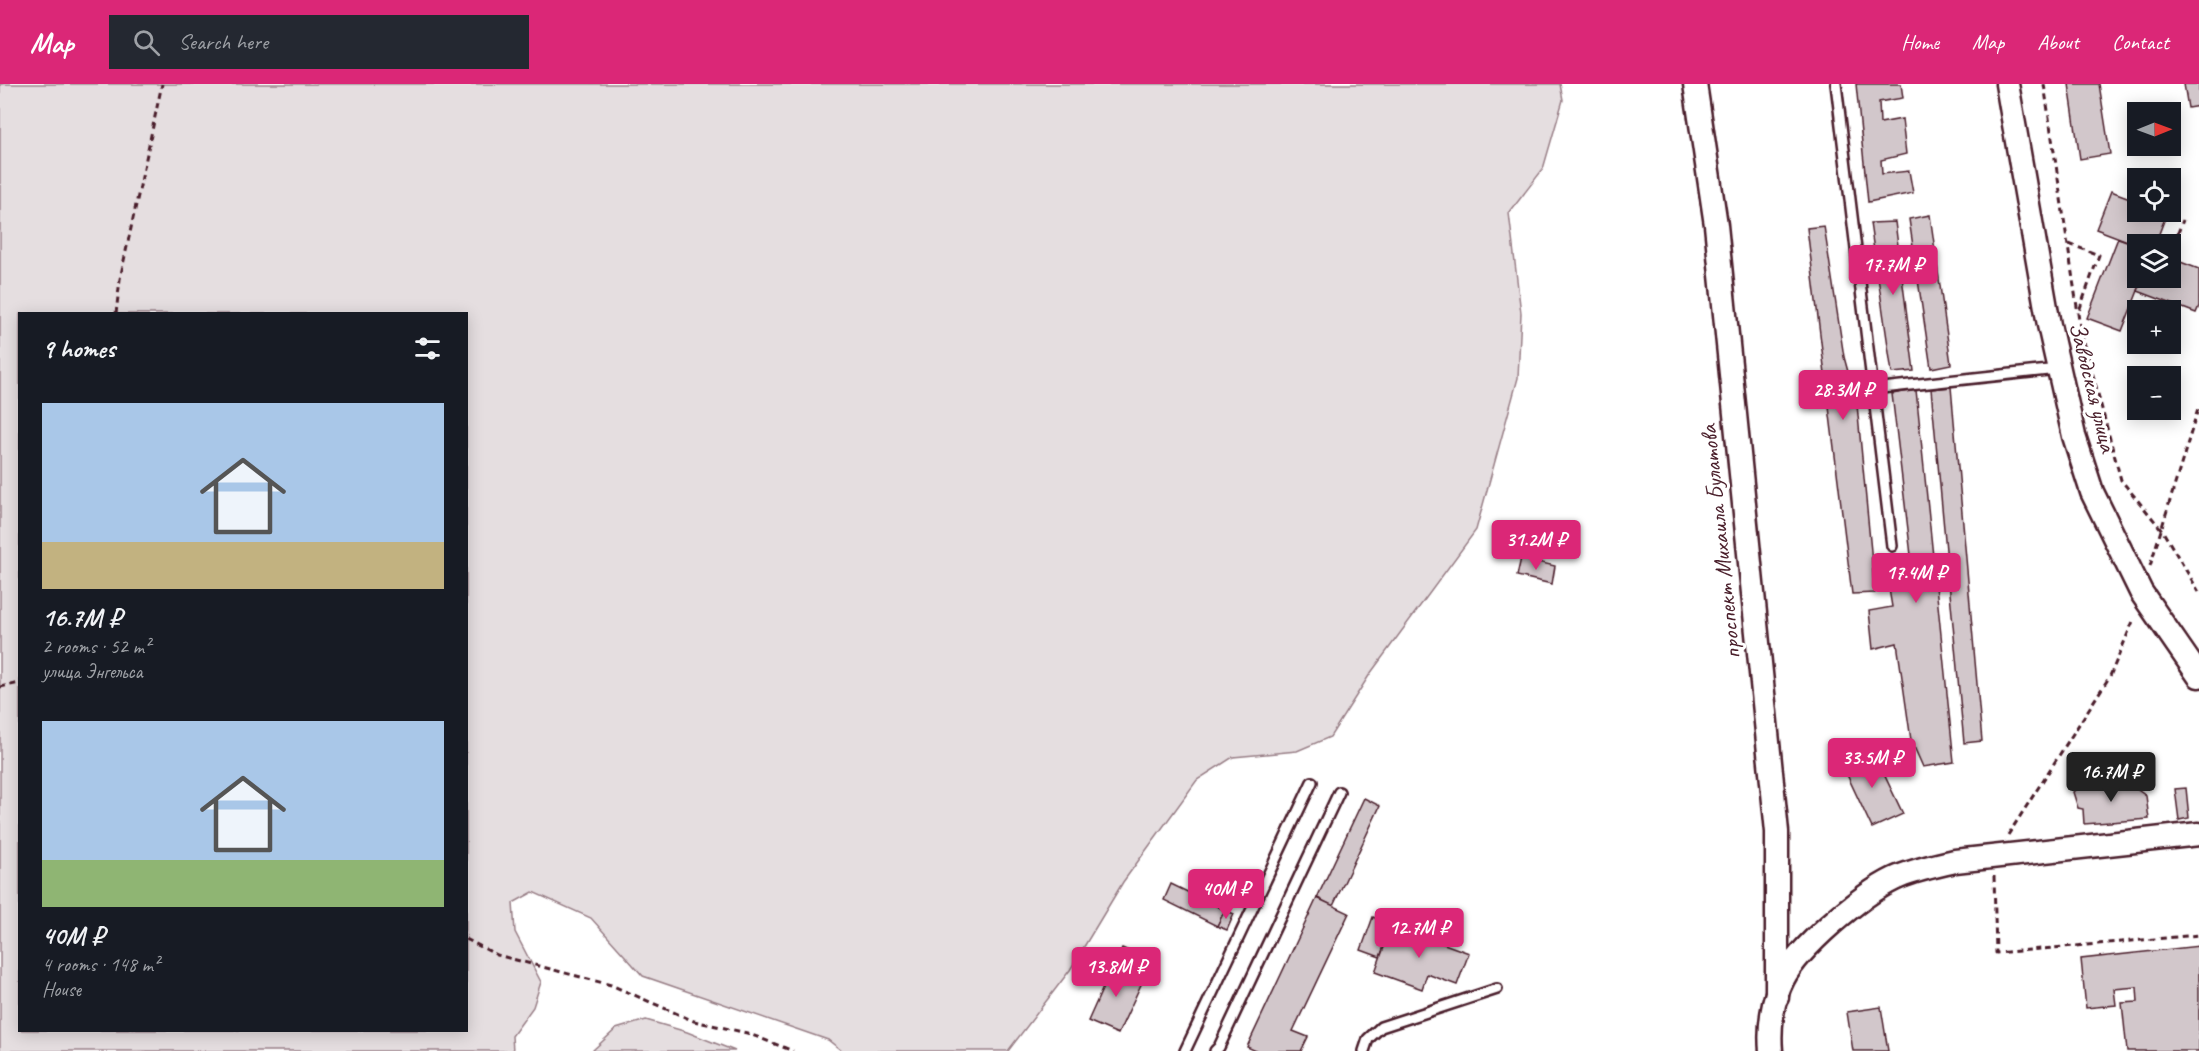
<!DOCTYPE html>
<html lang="en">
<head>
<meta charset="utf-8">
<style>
  body { margin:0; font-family:Caveat,sans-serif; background:#242831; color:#f1f3f6; height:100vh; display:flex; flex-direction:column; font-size:22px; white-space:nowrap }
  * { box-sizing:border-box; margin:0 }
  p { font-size:20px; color:#9ea1a6 }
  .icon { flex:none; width:33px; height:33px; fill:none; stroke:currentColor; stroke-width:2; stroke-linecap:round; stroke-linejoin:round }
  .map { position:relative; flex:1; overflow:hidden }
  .drawer { position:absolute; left:18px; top:228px; width:450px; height:720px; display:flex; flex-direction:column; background:#171b24; border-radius:0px; box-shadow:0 3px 15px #0003 }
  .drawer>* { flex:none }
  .needle { width:39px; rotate:89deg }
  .buttons { position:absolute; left:2127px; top:18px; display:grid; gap:12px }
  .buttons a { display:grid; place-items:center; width:54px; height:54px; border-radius:0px; background:#171b24; box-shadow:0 3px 15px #0003; font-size:30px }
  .price { position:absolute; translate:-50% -51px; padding:0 14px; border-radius:6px; background:#db2777; color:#fff; font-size:20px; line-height:39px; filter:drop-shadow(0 2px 3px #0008) }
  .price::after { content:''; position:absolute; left:50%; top:36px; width:18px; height:14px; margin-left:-9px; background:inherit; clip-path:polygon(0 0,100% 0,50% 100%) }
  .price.current { background:#222; color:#fff }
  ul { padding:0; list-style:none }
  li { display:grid; align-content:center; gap:12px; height:318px; padding:0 24px }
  li span { display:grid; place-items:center; height:186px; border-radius:0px; color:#555 }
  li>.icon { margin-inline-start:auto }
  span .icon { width:108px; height:108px; fill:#fffc; stroke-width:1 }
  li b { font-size:26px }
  h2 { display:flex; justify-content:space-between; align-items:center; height:72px; padding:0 24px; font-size:26px }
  header { display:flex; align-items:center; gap:36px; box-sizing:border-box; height:84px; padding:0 30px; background:#db2777; color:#fff }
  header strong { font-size:28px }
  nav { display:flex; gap:33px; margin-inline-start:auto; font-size:21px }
  .search { width:420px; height:54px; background:#242831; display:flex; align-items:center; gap:15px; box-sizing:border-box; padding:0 21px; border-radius:0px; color:#9ea1a6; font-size:22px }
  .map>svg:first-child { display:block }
  .green { fill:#e5dee0; stroke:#987e86; stroke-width:1.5; fill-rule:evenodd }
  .building { fill:#d2c7cb; stroke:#4a1f2b; stroke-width:1.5 }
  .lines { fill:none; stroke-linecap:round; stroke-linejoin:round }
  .service-casing { stroke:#4a1f2b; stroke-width:14 }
  .tertiary-casing { stroke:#4a1f2b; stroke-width:27 }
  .path { stroke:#4a1f2b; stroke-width:3; stroke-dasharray:6 4.5; stroke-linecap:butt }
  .service { stroke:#fff; stroke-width:9 }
  .tertiary { stroke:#fff; stroke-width:22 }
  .labels { text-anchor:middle; stroke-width:6; stroke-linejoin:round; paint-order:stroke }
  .street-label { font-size:24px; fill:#4a1f2b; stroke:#fff }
</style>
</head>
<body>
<header>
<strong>Map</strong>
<div class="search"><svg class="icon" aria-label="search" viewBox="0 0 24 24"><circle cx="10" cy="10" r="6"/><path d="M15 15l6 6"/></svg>Search here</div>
<nav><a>Home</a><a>Map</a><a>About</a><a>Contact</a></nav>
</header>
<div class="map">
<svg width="2199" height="967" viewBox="0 0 2199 967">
  <rect width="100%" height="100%" fill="#fff"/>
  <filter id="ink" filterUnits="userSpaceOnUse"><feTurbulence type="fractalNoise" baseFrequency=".0167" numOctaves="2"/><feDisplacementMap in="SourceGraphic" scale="12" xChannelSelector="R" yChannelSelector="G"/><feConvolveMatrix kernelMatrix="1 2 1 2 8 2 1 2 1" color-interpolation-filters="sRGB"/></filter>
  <g filter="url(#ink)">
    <g class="green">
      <path d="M0,0h1560l3,16 -20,69 -34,44 12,100 -3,65 -42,152 -106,144 -40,63 -33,14 -64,6 -36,23 -74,102 -53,88 -62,81h-166l-14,-11 -185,-64 -52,-58 -58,-26 -20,11 2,29 26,50 -8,25 -21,29 1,15h-513zM20,230h446v716h-446z"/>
      <path d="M646,936l41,12 48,19h-143l24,-22z"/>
    </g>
    <g class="building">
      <path d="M1856,0h45l2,14 -24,4 1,21 22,-4 4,35 -25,6 1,14 27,-3 4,22 -45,9z"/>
      <path d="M2069,0h30l11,70 -30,5z"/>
      <path d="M2184,0h15v22l-11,2z"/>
      <path d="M2111,107l27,10v11l29,1 -12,31 -17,1 -42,-16z"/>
      <path d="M1930,131l21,149 -20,4 -22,-149z"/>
      <path d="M1895,138l19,149 -22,2 -22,-150z"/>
      <path d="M1824,142l20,131 13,48 18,188 -23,1 -45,-366z"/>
      <path d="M2118,154l20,7v33h5l-21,53 -35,-13z"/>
      <path d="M2170,174l29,11v37l-3,7 -58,-22 5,-13h27z"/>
      <path d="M1951,303l31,354 -18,2 -33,-354z"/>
      <path d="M1916,306l38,372 -31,5 -12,-27 -14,-97 -24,6 -4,-38 23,-4 -8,-48 27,-4 -19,-161z"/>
      <path d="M1521,474l34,8 -3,18 -35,-8z"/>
      <path d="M1872,665l31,65 -31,14 -30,-64z"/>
      <path d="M2088,693l9,10 31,-4 18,13 3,23 -65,5 -1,-15 -5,-1 -5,-16z"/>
      <path d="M2186,704l3,30 -10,2 -4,-31z"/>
      <path d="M1364,714l16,8 -47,100 -16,-8z"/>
      <path d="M1171,800l54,26 -8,16 -53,-26z"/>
      <path d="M1317,814l32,15 -56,118 15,6 -7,14h-45l-9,-4z"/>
      <path d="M1225,826l9,4 -7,16 -10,-4z"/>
      <path d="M1373,833l19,8 -12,32 -19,-7z"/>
      <path d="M1392,841l77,28 -12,32 -30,-11 -5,15 -47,-17z"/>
      <path d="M2199,862v105h-72l-5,-48 16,-1 -1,-15 -23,2 2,16 -30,3 -5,-49z"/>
      <path d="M1122,864l28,12 -7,16 -28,-13z"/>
      <path d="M1114,879l31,13 -27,58 -30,-13z"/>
      <path d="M1881,923l7,44h-35l-6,-39z"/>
    </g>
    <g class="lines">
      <g class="service-casing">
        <g id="service">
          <path d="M1836,0l56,462"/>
          <path d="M1873,305l185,-20"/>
          <path d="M1185,967l127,-269"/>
          <path d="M1215,967l4,-4 120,-255"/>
          <path d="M1364,967l4,-12 13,-12 116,-38"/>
        </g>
      </g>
      <g class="tertiary-casing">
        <g id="tertiary">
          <path d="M1695,0l21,141 61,607v165"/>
          <path d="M2007,0l42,241 25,111 18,56 49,100 58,84"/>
          <path d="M1771,967c-2,-23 1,-51 12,-72 16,-32 78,-84 111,-100 19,-9 40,-13 61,-18l244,-27"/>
        </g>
      </g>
      <g class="path">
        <path d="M2044,0l36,243 41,153 41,50 37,62"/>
        <path d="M2069,160l30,11 -20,56"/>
        <path d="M2170,169l13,-33"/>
        <path d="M116,230l4,-35 42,-195"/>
        <path d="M2150,482l49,-160"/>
        <path d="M0,603l20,-4"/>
        <path d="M2008,751l102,-159 24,-57"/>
        <path d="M1994,792l2,77 203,-18"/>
        <path d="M466,855l31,16 114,30 83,36 53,12 46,18"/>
      </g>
      <use href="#service" class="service"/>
      <use href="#tertiary" class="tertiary"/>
    </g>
  </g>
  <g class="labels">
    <g class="street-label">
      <text transform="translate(2093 303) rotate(76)" y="8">Заводская улица</text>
      <text transform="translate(1720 458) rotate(-96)" y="8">проспект Михаила Булатова</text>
    </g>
  </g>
</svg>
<div class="buttons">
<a><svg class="needle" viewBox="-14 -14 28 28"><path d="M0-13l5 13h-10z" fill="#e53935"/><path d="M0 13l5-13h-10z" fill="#9ea1a6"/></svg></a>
<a><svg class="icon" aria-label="locate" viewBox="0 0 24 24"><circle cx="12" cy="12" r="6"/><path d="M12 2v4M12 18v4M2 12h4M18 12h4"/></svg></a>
<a><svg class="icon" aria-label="layers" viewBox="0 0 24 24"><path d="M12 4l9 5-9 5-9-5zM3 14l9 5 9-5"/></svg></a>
<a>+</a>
<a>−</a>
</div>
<b class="price" style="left:1893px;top:212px">17.7M ₽</b>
<b class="price" style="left:1843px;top:337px">28.3M ₽</b>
<b class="price" style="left:1536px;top:487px">31.2M ₽</b>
<b class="price" style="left:1916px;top:520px">17.4M ₽</b>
<b class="price" style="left:1872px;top:705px">33.5M ₽</b>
<b class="price current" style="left:2111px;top:719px">16.7M ₽</b>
<b class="price" style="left:1226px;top:836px">40M ₽</b>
<b class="price" style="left:1419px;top:875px">12.7M ₽</b>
<b class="price" style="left:1116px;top:914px">13.8M ₽</b>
<section class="drawer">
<h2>9 homes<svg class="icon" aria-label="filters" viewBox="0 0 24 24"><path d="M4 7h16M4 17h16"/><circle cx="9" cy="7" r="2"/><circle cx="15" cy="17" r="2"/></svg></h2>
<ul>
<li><span style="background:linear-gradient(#a9c7e8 75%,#c2b280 0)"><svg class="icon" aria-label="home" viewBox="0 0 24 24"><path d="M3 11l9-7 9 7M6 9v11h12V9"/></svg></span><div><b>16.7M ₽</b><p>2 rooms · 52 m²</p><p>улица Энгельса</p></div></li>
<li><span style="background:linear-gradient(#a9c7e8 75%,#8fb573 0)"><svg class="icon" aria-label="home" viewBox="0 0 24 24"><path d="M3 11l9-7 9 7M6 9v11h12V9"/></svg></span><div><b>40M ₽</b><p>4 rooms · 148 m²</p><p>House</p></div></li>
</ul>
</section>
</div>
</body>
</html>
